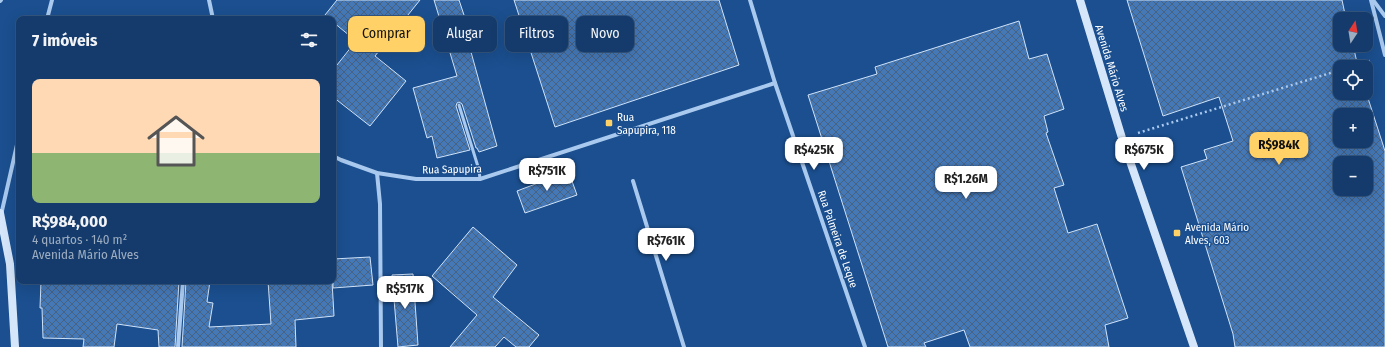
<!DOCTYPE html>
<html lang="pt">
<head>
<meta charset="utf-8">
<style>
  body { margin:0; font-family:"Fira Sans Condensed",sans-serif; background:#214673; color:#f1f3f6; height:100vh; display:flex; flex-direction:column; font-size:15px; white-space:nowrap }
  * { box-sizing:border-box; margin:0 }
  p { font-size:13px; color:#9dadc1 }
  .icon { flex:none; width:22px; height:22px; fill:none; stroke:currentColor; stroke-width:2; stroke-linecap:round; stroke-linejoin:round }
  .map { position:relative; flex:1; overflow:hidden }
  .details { position:absolute; left:16px; top:16px; width:320px; height:268px; display:flex; flex-direction:column; background:#143b6b; border-radius:8px; box-shadow:0 4px 16px #0002,0 0 0 1px #33557e }
  .details>* { flex:none }
  .guide { position:absolute; left:348px; top:16px; width:380px; height:36px; display:flex; gap:8px }
  .needle { width:26px; rotate:12deg }
  .buttons { position:absolute; left:1333px; top:12px; display:grid; gap:8px }
  .buttons a { display:grid; place-items:center; width:40px; height:40px; border-radius:8px; background:#143b6b; box-shadow:0 4px 16px #0002,0 0 0 1px #33557e; font-size:20px }
  .price { position:absolute; translate:-50% -34px; padding:0 9px; border-radius:8px; background:#fff; color:#222; font-size:13px; line-height:26px; filter:drop-shadow(0 1px 2px #0008) }
  .price::after { content:''; position:absolute; left:50%; top:24px; width:12px; height:9px; margin-left:-6px; background:inherit; clip-path:polygon(0 0,100% 0,50% 100%) }
  .price.active { background:#ffd166; color:#111 }
  ul { padding:0; list-style:none }
  li { display:grid; align-content:center; gap:8px; height:212px; padding:0 16px }
  li span { display:grid; place-items:center; height:124px; border-radius:8px; color:#555 }
  li>.icon { margin-inline-start:auto }
  span .icon { width:72px; height:72px; fill:#fffc; stroke-width:1 }
  li b { font-size:17px }
  h2 { display:flex; justify-content:space-between; align-items:center; height:48px; padding:0 16px; font-size:17px }
  .tag { padding:0 14px; border-radius:8px; background:#143b6b; box-shadow:0 4px 16px #0002,0 0 0 1px #33557e; font-size:14px; line-height:36px }
  .tag.active { background:#ffd166; color:#111 }
  .map>svg:first-child { display:block }
  .building { fill:url(#building-cross-hatch); stroke:#cfe3fa; fill-rule:evenodd }
  .lines { fill:none; stroke-linecap:round; stroke-linejoin:round }
  .path { stroke:#a9c9ee; stroke-width:2.5; stroke-dasharray:2 3; stroke-linecap:butt }
  .lane { stroke:#a9c9ee; stroke-width:3 }
  .street { stroke:#a9c9ee; stroke-width:4 }
  .secondary { stroke:#d6e6fa; stroke-width:8 }
  .poi-dot { fill:#ffd166; stroke:#1b4f8f; stroke-width:1.5 }
  .labels { text-anchor:middle; stroke-width:3; stroke-linejoin:round; paint-order:stroke }
  .street-label { font-size:11px; fill:#fff; stroke:#1b4f8f }
  .poi-label { font-size:11px; fill:#fff; stroke:#1b4f8f; text-anchor:start }
</style>
</head>
<body>
<div class="map">
<svg width="1385" height="347" viewBox="0 0 1385 347">
  <defs>
    <pattern id="building-cross-hatch" width="8" height="8" patternUnits="userSpaceOnUse"><rect width="8" height="8" fill="#4478b7"/><path d="M0 0l8 8M0 8l8-8" fill="none" stroke="#486282"/></pattern>
  </defs>
  <rect width="100%" height="100%" fill="#1b4f8f"/>
  <g class="building">
    <path d="M337,0h83l-45,56 31,25 -36,45 -37,-29v-27l23,-29 -23,-19v-3h-4l-4,-4z"/>
    <path d="M434,0h25l17,51 -5,1 26,94 -18,6 -2,-4h-1l-14,-44 -3,-2 -2,1 -1,3 14,44 -33,8 -5,-22 -5,2 -14,-50 44,-12z"/>
    <path d="M514,0h205l20,65 -184,62z"/>
    <path d="M1127,0h215l4,19h-6v26h13l5,22h-18v26l26,-1 19,59v196h-150l-2,-13 -52,-167 26,-8 -3,-9 29,-9 -14,-44 -56,19zM1340,115h26v26h-26zM1340,163h26v26h-26z"/>
    <path d="M1019,21l10,38 18,-5 17,55 -20,7 4,16 -2,1 18,52 -10,3 14,45 29,-9 31,94 -23,7 4,22h-139l-6,-17 -40,13 2,4h-38l-80,-252 69,-21 -2,-7z"/>
    <path d="M568,170l9,25 -52,18 -8,-22 29,-11 -1,-2z"/>
    <path d="M473,227l44,38 -24,32 46,38 -10,12h-13l-12,-10 -9,10h-45l27,-32 -45,-39z"/>
    <path d="M370,257l3,28 -40,3v-29z"/>
    <path d="M413,274l5,71 -20,2 -6,-72z"/>
    <path d="M41,281h138l-4,66h-16l-1,-17 -41,-6 -3,23h-31l1,-8 -41,-1 -1,-30h-2z"/>
    <path d="M186,281h24l-3,21 6,1 -4,24 62,-3 -3,-43h64l2,35 -39,4 1,27h-114z"/>
  </g>
  <g class="lines">
    <g class="path">
      <path d="M1349,67l21,-6"/>
      <path d="M1138,133l202,-63"/>
    </g>
    <path class="lane" d="M459,105l20,65 1,9"/>
    <g class="street">
      <path d="M209,0l4,19"/>
      <path d="M750,0l25,83 90,264"/>
      <path d="M1371,0l14,55"/>
      <path d="M1373,0l12,16"/>
      <path d="M0,1l1,-1"/>
      <path d="M47,19l5,-19"/>
      <path d="M333,156l8,4 36,13 39,6h64l295,-96"/>
      <path d="M377,173l3,31 1,143"/>
      <path d="M633,181l51,166"/>
      <path d="M1,215l18,-79"/>
      <path d="M178,347l5,-66"/>
    </g>
    <g class="secondary">
      <path d="M1080,0l42,138 72,209"/>
      <path d="M0,213l10,51 5,83"/>
    </g>
  </g>
  <g class="poi-dot">
    <rect x="605" y="119" width="8" height="8" rx="2"/>
    <rect x="1173" y="229" width="8" height="8" rx="2"/>
  </g>
  <g class="labels">
    <g class="street-label">
      <text transform="translate(1112 68) rotate(73)" y="4">Avenida Mário Alves</text>
      <text transform="translate(452 169) rotate(-1)" y="4">Rua Sapupira</text>
      <text transform="translate(838 239) rotate(71)" y="4">Rua Palmeira de Leque</text>
    </g>
    <g class="poi-label">
      <text x="617" y="121">Rua<tspan x="617" dy="13">Sapupira, 118</tspan></text>
      <text x="1185" y="231">Avenida Mário<tspan x="1185" dy="13">Alves, 603</tspan></text>
    </g>
  </g>
</svg>
<div class="buttons">
<a><svg class="needle" viewBox="-14 -14 28 28"><path d="M0-13l5 13h-10z" fill="#e53935"/><path d="M0 13l5-13h-10z" fill="#9dadc1"/></svg></a>
<a><svg class="icon" aria-label="locate" viewBox="0 0 24 24"><circle cx="12" cy="12" r="6"/><path d="M12 2v4M12 18v4M2 12h4M18 12h4"/></svg></a>
<a>+</a>
<a>−</a>
</div>
<b class="price active" style="left:1279px;top:166px">R$984K</b>
<b class="price" style="left:814px;top:171px">R$425K</b>
<b class="price" style="left:1144px;top:171px">R$675K</b>
<b class="price" style="left:547px;top:192px">R$751K</b>
<b class="price" style="left:966px;top:200px">R$1.26M</b>
<b class="price" style="left:666px;top:262px">R$761K</b>
<b class="price" style="left:405px;top:310px">R$517K</b>
<div class="guide">
<a class="tag active">Comprar</a>
<a class="tag">Alugar</a>
<a class="tag">Filtros</a>
<a class="tag">Novo</a>
</div>
<section class="details">
<h2>7 imóveis<svg class="icon" aria-label="filters" viewBox="0 0 24 24"><path d="M4 7h16M4 17h16"/><circle cx="9" cy="7" r="2"/><circle cx="15" cy="17" r="2"/></svg></h2>
<ul>
<li><span style="background:linear-gradient(#ffd9b3 60%,#8fb573 0)"><svg class="icon" aria-label="home" viewBox="0 0 24 24"><path d="M3 11l9-7 9 7M6 9v11h12V9"/></svg></span><div><b>R$984,000</b><p>4 quartos · 140 m²</p><p>Avenida Mário Alves</p></div></li>
</ul>
</section>
</div>
</body>
</html>
